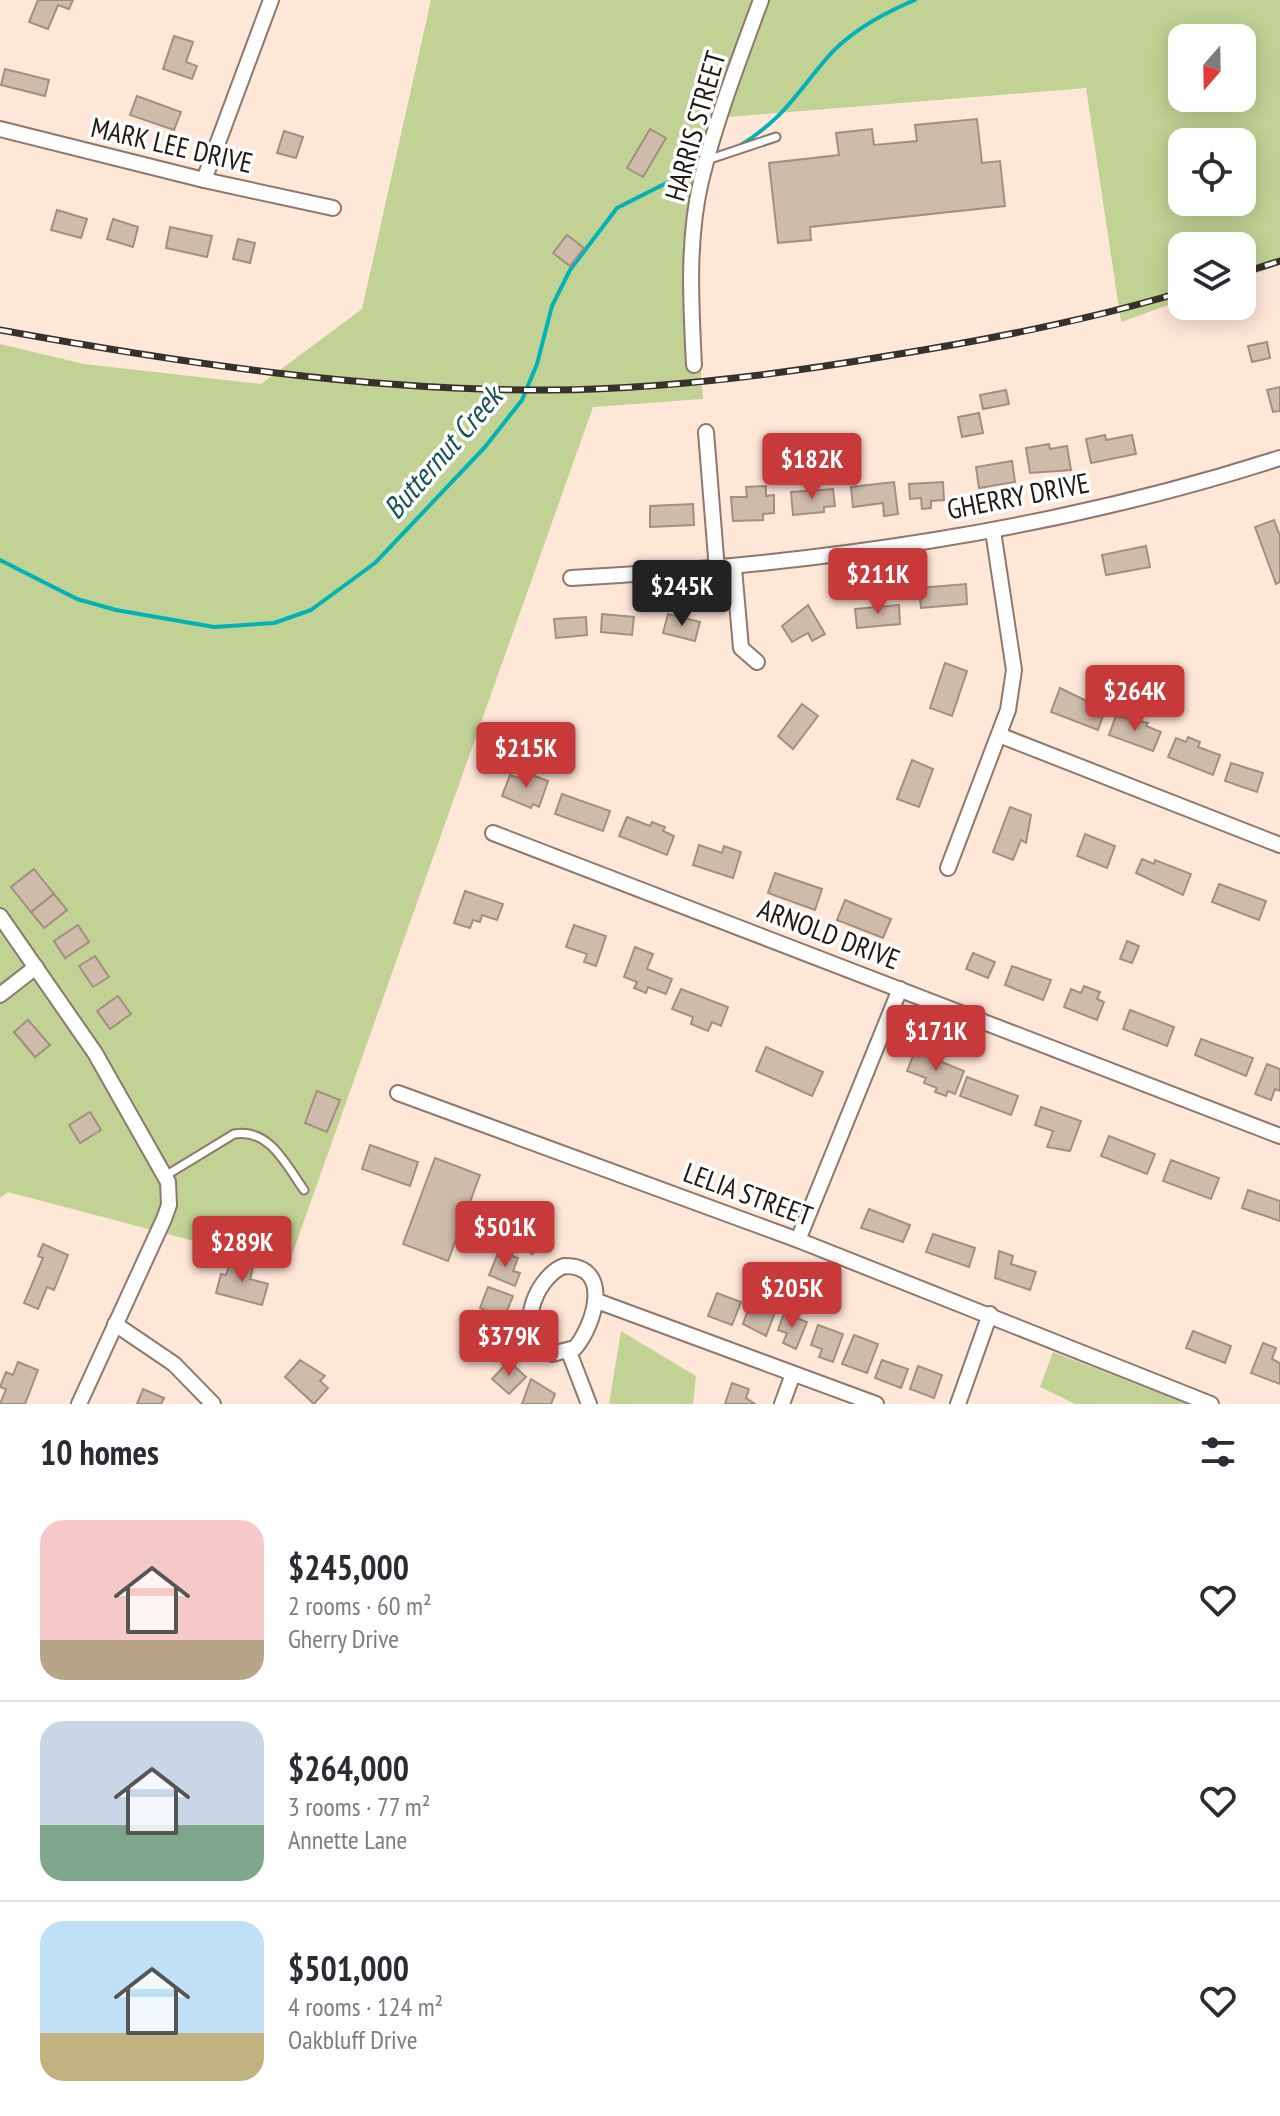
<!DOCTYPE html>
<html lang="en">
<head>
<meta charset="utf-8">
<style>
  body { margin:0; font-family:"PT Sans Narrow",sans-serif; background:#f7f7f7; color:#2b2b33; height:100vh; display:flex; flex-direction:column; font-size:30px; white-space:nowrap }
  * { box-sizing:border-box; margin:0 }
  p { font-size:26px; color:#7c7c81 }
  .icon { flex:none; width:44px; height:44px; fill:none; stroke:currentColor; stroke-width:2; stroke-linecap:round; stroke-linejoin:round }
  .map { position:relative; height:1404px; overflow:hidden }
  .sheet { display:flex; flex-direction:column; background:#fff; flex:1 }
  .sheet>* { flex:none }
  .needle { width:52px; rotate:200deg }
  .buttons { position:absolute; left:1168px; top:24px; display:grid; gap:16px }
  .buttons a { display:grid; place-items:center; width:88px; height:88px; border-radius:16px; background:#fff; box-shadow:0 4px 20px #0003; font-size:40px }
  .price { position:absolute; translate:-50% -68px; padding:0 18px; border-radius:8px; background:#c83939; color:#fff; font-size:26px; line-height:52px; filter:drop-shadow(0 2px 4px #0008) }
  .price::after { content:''; position:absolute; left:50%; top:48px; width:24px; height:18px; margin-left:-12px; background:inherit; clip-path:polygon(0 0,100% 0,50% 100%) }
  .price.current { background:#222; color:#fff }
  ul { padding:0; list-style:none }
  li { display:flex; align-items:center; gap:24px; height:200px; padding:0 40px }
  li+li { border-top:2px solid #e1e1e2 }
  li span { display:grid; place-items:center; flex:none; width:224px; height:160px; border-radius:24px; color:#555 }
  li>.icon { margin-inline-start:auto }
  span .icon { width:96px; height:96px; fill:#fffc; stroke-width:1 }
  li b { font-size:34px }
  h2 { display:flex; justify-content:space-between; align-items:center; height:96px; padding:0 40px; font-size:34px }
  .map>svg:first-child { display:block }
  .green { fill:#c1d294; fill-rule:evenodd }
  .lines { fill:none; stroke-linecap:round; stroke-linejoin:round }
  .stream { stroke:#02b3b6; stroke-width:4 }
  .building { fill:#cfbbaa; stroke:#a28f7f; stroke-width:2 }
  .lane-casing { stroke:#8e786c; stroke-width:11 }
  .street-casing { stroke:#8e786c; stroke-width:18 }
  .lane { stroke:#fff; stroke-width:7 }
  .street { stroke:#fff; stroke-width:14 }
  .rail-casing { stroke:#3a302a; stroke-width:7 }
  .rail { stroke:#fff; stroke-width:4; stroke-dasharray:12; stroke-linecap:butt }
  .labels { text-anchor:middle; stroke-width:7; stroke-linejoin:round; paint-order:stroke }
  .street-label { font-size:28px; fill:#211914; stroke:#fff }
  .water-label { font-size:30px; font-style:italic; fill:#185354; stroke:#fff }
</style>
</head>
<body>
<div class="map">
<svg width="1280" height="1404" viewBox="0 0 1280 1404">
  <rect width="100%" height="100%" fill="#ffe7d8"/>
  <g class="green">
    <path d="M431,0h849v265l-38,13v-32h-60v54l-61,22 -35,-234 -370,30 -22,163 9,118 -110,8 -305,859 -280,-74 -8,6v-854l84,20 177,20 101,-75zM1182,38h60v60h-60zM1182,142h60v60h-60z"/>
    <path d="M621,1331l75,45 -3,28h-84z"/>
    <path d="M1053,1352l134,52h-112l-35,-17z"/>
  </g>
  <g class="lines">
    <g class="stream">
      <path d="M738,147c46,-29 55,-49 88,-88 22,-26 58,-46 89,-59"/>
      <path d="M0,560l77,39 39,11 98,17 60,-4 37,-13 64,-47 110,-116 37,-47 15,-36 15,-58 18,-36 47,-62 85,-43"/>
    </g>
  </g>
  <g class="building">
    <path d="M38,0h35l-4,9 -11,-4 -10,24 -19,-7z"/>
    <path d="M174,36l19,6 -7,20 11,4 -5,13 -29,-10z"/>
    <path d="M5,69l44,11 -4,16 -44,-11z"/>
    <path d="M137,96l44,16 -7,18 -44,-15z"/>
    <path d="M977,119l5,44 18,-2 5,45 -195,21 1,13 -33,3 -9,-80 70,-8 -3,-22 36,-4 2,16 43,-4 -2,-16z"/>
    <path d="M650,129l16,9 -23,39 -16,-9z"/>
    <path d="M284,131l19,6 -7,21 -19,-5z"/>
    <path d="M57,210l30,9 -6,19 -30,-8z"/>
    <path d="M113,219l25,8 -5,20 -26,-8z"/>
    <path d="M170,227l42,9 -5,21 -41,-9z"/>
    <path d="M567,235l17,13 -14,18 -17,-13z"/>
    <path d="M238,239l17,4 -5,20 -17,-4z"/>
    <path d="M1267,342l3,16 -18,4 -4,-16z"/>
    <path d="M1280,387v24l-7,1 -6,-22z"/>
    <path d="M1006,390l3,14 -26,5 -3,-14z"/>
    <path d="M979,413l4,20 -21,4 -4,-20z"/>
    <path d="M1105,435l1,5 26,-5 4,19 -45,9 -5,-24z"/>
    <path d="M1049,444l1,5 17,-3 4,24 -41,3 -4,-25z"/>
    <path d="M1012,461l3,21 -36,6 -3,-21z"/>
    <path d="M894,482l4,32 -14,2 -1,-13 -30,4 -2,-20z"/>
    <path d="M943,482l1,18 -13,1v7l-9,1 -1,-11 -11,1 -1,-15z"/>
    <path d="M766,486v10l8,-1v18l-11,1v6l-30,1 -2,-24h16l-1,-10z"/>
    <path d="M833,489l2,17 -11,1v5l-31,3 -2,-23z"/>
    <path d="M693,504l1,21 -44,2v-21z"/>
    <path d="M1274,520l6,16v46l-4,2 -21,-57z"/>
    <path d="M1146,546l4,21 -44,8 -4,-20z"/>
    <path d="M966,584l1,20 -46,4 -2,-20z"/>
    <path d="M808,605l17,29 -13,7 -4,-8 -16,9 -10,-16z"/>
    <path d="M899,605l1,19 -43,4 -2,-19z"/>
    <path d="M602,614l32,3 -2,18 -31,-3z"/>
    <path d="M668,614l32,8 -5,19 -32,-8z"/>
    <path d="M586,617l1,18 -31,3 -2,-19z"/>
    <path d="M945,663l22,8 -15,45 -22,-8z"/>
    <path d="M1060,688l45,22 -7,20 -47,-18z"/>
    <path d="M802,704l16,12 -25,33 -15,-13z"/>
    <path d="M1116,716l32,7 -2,3 15,6 -8,19 -44,-16z"/>
    <path d="M1188,737l12,5 -2,5 22,8 -7,20 -45,-18 8,-19 10,4z"/>
    <path d="M912,760l21,9 -14,38 -22,-8z"/>
    <path d="M1231,763l32,10 -6,19 -32,-11z"/>
    <path d="M530,774l18,7 -9,26 -6,-3 -2,4 -29,-12 8,-21 18,6z"/>
    <path d="M562,794l48,17 -7,20 -48,-17z"/>
    <path d="M1010,807l21,8 -5,28 -5,-3 -8,20 -20,-8z"/>
    <path d="M627,817l23,9 2,-4 13,5 -2,4 11,5 -7,19 -48,-19z"/>
    <path d="M1085,834l30,12 -8,22 -30,-12z"/>
    <path d="M699,845l23,8 2,-7 17,6 -8,26 -40,-13z"/>
    <path d="M1142,859l12,5 1,-4 36,14 -8,21 -47,-22z"/>
    <path d="M34,869l20,25 -23,18 -20,-25z"/>
    <path d="M775,873l47,16 -7,21 -47,-17z"/>
    <path d="M1219,884l47,17 -7,19 -47,-18z"/>
    <path d="M465,891l38,13 -6,16 -15,-5 -2,7 -7,-2 -3,8 -16,-5z"/>
    <path d="M54,894l13,16 -23,18 -13,-16z"/>
    <path d="M845,900l46,19 -8,19 -46,-18z"/>
    <path d="M78,925l11,17 -24,16 -11,-17z"/>
    <path d="M574,925l32,11 -10,30 -12,-4 3,-8 -21,-7z"/>
    <path d="M1127,941l12,5 -7,17 -12,-4z"/>
    <path d="M635,947l18,7 -6,15 25,10 -6,15 -18,-7 -2,6 -12,-5 3,-6 -13,-5z"/>
    <path d="M973,953l22,9 -7,16 -22,-9z"/>
    <path d="M95,956l14,21 -16,10 -14,-21z"/>
    <path d="M1012,966l39,14 -8,20 -38,-15z"/>
    <path d="M1084,986l16,6 -3,7 7,3 -7,18 -33,-13 7,-18 10,4z"/>
    <path d="M681,989l47,18 -7,19 -9,-4 -4,9 -17,-7 2,-7 -21,-8z"/>
    <path d="M118,996l13,18 -21,15 -13,-18z"/>
    <path d="M1130,1010l44,17 -7,19 -44,-17z"/>
    <path d="M28,1020l22,25 -15,12 -21,-25z"/>
    <path d="M1201,1039l52,19 -7,18 -51,-21z"/>
    <path d="M766,1047l57,25 -11,24 -56,-25z"/>
    <path d="M915,1051l49,20 -9,23 -7,-3 -2,5 -11,-4 2,-4 -13,-5 2,-5 -19,-7z"/>
    <path d="M1267,1064l13,5v22l-5,-2 -4,11 -16,-6z"/>
    <path d="M967,1077l51,19 -7,19 -51,-19z"/>
    <path d="M317,1091l23,9 -13,32 -22,-9z"/>
    <path d="M1041,1107l40,14 -11,30 -23,-4 6,-16 -18,-6z"/>
    <path d="M90,1112l11,18 -21,13 -11,-18z"/>
    <path d="M1109,1136l46,18 -8,20 -46,-18z"/>
    <path d="M370,1145l48,17 -8,24 -48,-17z"/>
    <path d="M435,1158l45,17 -32,86 -45,-17z"/>
    <path d="M1171,1160l48,18 -8,21 -48,-18z"/>
    <path d="M1248,1190l32,11v20l-38,-13z"/>
    <path d="M869,1209l41,16 -7,17 -42,-14z"/>
    <path d="M534,1213l19,25 -21,16 -19,-25z"/>
    <path d="M933,1234l42,14 -6,19 -43,-15z"/>
    <path d="M43,1244l25,11 -14,35 -7,-3 -9,22 -14,-6 19,-45 -5,-2z"/>
    <path d="M499,1251l19,7 -5,13 7,2 -5,13 -26,-11z"/>
    <path d="M999,1251l14,5 -2,8 25,8 -6,18 -35,-12z"/>
    <path d="M237,1259l17,4 -4,16 18,5 -6,21 -46,-12 5,-19 5,1 3,-9 6,1z"/>
    <path d="M488,1287l25,9 -9,22 -24,-10z"/>
    <path d="M717,1293l24,9 -9,23 -24,-9z"/>
    <path d="M752,1298l25,9 -11,29 -23,-12z"/>
    <path d="M784,1313l23,9 -11,27 -13,-6 4,-10 -9,-3z"/>
    <path d="M818,1325l25,9 -10,28 -14,-5 3,-8 -11,-4z"/>
    <path d="M502,1327l2,13 -10,1 2,11 -19,3 -4,-23z"/>
    <path d="M1193,1331l38,15 -6,17 -39,-15z"/>
    <path d="M854,1335l24,9 -11,29 -25,-9z"/>
    <path d="M1263,1343l13,5 -4,11 8,4v21l-29,-11z"/>
    <path d="M300,1360l25,16 -5,5 8,7 -14,16 -29,-27z"/>
    <path d="M882,1360l26,9 -7,19 -26,-10z"/>
    <path d="M509,1361l17,16 -17,17 -17,-15z"/>
    <path d="M18,1362l20,8 -13,34h-25l6,-15 -6,-2 6,-15 7,3z"/>
    <path d="M918,1366l24,9 -8,23 -24,-9z"/>
    <path d="M531,1379l24,15 -4,10h-29z"/>
    <path d="M732,1383l17,6 -3,9 9,6h-30z"/>
    <path d="M143,1389l21,9 -3,6h-24z"/>
  </g>
  <g class="lines">
    <g class="lane-casing">
      <g id="lane">
        <path d="M707,160l69,-23"/>
        <path d="M165,1176l69,-42c36,-6 52,31 70,56"/>
      </g>
    </g>
    <g class="street-casing">
      <g id="street">
        <path d="M0,129l204,51 129,28"/>
        <path d="M204,180l67,-180"/>
        <path d="M694,365c-3,-60 -7,-124 7,-184 15,-62 38,-121 60,-181"/>
        <path d="M706,432l11,138"/>
        <path d="M734,568l7,80 16,14"/>
        <path d="M571,578c239,-13 480,-46 709,-120"/>
        <path d="M999,735l281,110"/>
        <path d="M493,833l787,303"/>
        <path d="M948,868l60,-158 6,-40 -21,-139"/>
        <path d="M0,916l95,137 73,129 1,23 -5,14 -85,185"/>
        <path d="M0,995l36,-28"/>
        <path d="M398,1093l400,147 413,164"/>
        <path d="M798,1240l102,-251"/>
        <path d="M564,1266c49,-1 31,58 11,82l-23,6c-40,-13 -19,-76 12,-88z"/>
        <path d="M597,1301l279,103"/>
        <path d="M115,1324l59,40 39,40"/>
        <path d="M569,1352l20,52"/>
        <path d="M782,1404l11,-30"/>
        <path d="M958,1404l32,-90"/>
      </g>
    </g>
    <use href="#lane" class="lane"/>
    <use href="#street" class="street"/>
    <g class="rail-casing">
      <g id="rail">
        <path d="M1242,273l38,-12"/>
        <path d="M0,330c181,33 367,61 551,60 114,-1 225,-15 336,-34 100,-16 198,-35 295,-64"/>
      </g>
    </g>
    <use href="#rail" class="rail"/>
  </g>
  <g class="labels">
    <g class="street-label">
      <text transform="translate(695 126) rotate(-74)" y="10">HARRIS STREET</text>
      <text transform="translate(172 145) rotate(13)" y="10">MARK LEE DRIVE</text>
      <text transform="translate(1018 496) rotate(-11)" y="10">GHERRY DRIVE</text>
      <text transform="translate(829 934) rotate(21)" y="10">ARNOLD DRIVE</text>
      <text transform="translate(748 1194) rotate(20)" y="10">LELIA STREET</text>
    </g>
    <g class="water-label">
      <text transform="translate(443 453) rotate(-49)" y="10">Butternut Creek</text>
    </g>
  </g>
</svg>
<div class="buttons">
<a><svg class="needle" viewBox="-14 -14 28 28"><path d="M0-13l5 13h-10z" fill="#e53935"/><path d="M0 13l5-13h-10z" fill="#7c7c81"/></svg></a>
<a><svg class="icon" aria-label="locate" viewBox="0 0 24 24"><circle cx="12" cy="12" r="6"/><path d="M12 2v4M12 18v4M2 12h4M18 12h4"/></svg></a>
<a><svg class="icon" aria-label="layers" viewBox="0 0 24 24"><path d="M12 4l9 5-9 5-9-5zM3 14l9 5 9-5"/></svg></a>
</div>
<b class="price" style="left:812px;top:501px">$182K</b>
<b class="price" style="left:878px;top:616px">$211K</b>
<b class="price current" style="left:682px;top:628px">$245K</b>
<b class="price" style="left:1135px;top:733px">$264K</b>
<b class="price" style="left:526px;top:790px">$215K</b>
<b class="price" style="left:936px;top:1073px">$171K</b>
<b class="price" style="left:505px;top:1269px">$501K</b>
<b class="price" style="left:242px;top:1284px">$289K</b>
<b class="price" style="left:792px;top:1330px">$205K</b>
<b class="price" style="left:509px;top:1378px">$379K</b>
</div>
<section class="sheet">
<h2>10 homes<svg class="icon" aria-label="filters" viewBox="0 0 24 24"><path d="M4 7h16M4 17h16"/><circle cx="9" cy="7" r="2"/><circle cx="15" cy="17" r="2"/></svg></h2>
<ul>
<li><span style="background:linear-gradient(#f6c9c9 75%,#b9a48a 0)"><svg class="icon" aria-label="home" viewBox="0 0 24 24"><path d="M3 11l9-7 9 7M6 9v11h12V9"/></svg></span><div><b>$245,000</b><p>2 rooms · 60 m²</p><p>Gherry Drive</p></div><svg class="icon" aria-label="heart" viewBox="0 0 24 24"><path d="M12 20l-8-8c-3-5 5-10 8-4 3-6 11-1 8 4z"/></svg></li>
<li><span style="background:linear-gradient(#c9d6e8 65%,#7fa58c 0)"><svg class="icon" aria-label="home" viewBox="0 0 24 24"><path d="M3 11l9-7 9 7M6 9v11h12V9"/></svg></span><div><b>$264,000</b><p>3 rooms · 77 m²</p><p>Annette Lane</p></div><svg class="icon" aria-label="heart" viewBox="0 0 24 24"><path d="M12 20l-8-8c-3-5 5-10 8-4 3-6 11-1 8 4z"/></svg></li>
<li><span style="background:linear-gradient(#bfe0f5 70%,#c2b280 0)"><svg class="icon" aria-label="home" viewBox="0 0 24 24"><path d="M3 11l9-7 9 7M6 9v11h12V9"/></svg></span><div><b>$501,000</b><p>4 rooms · 124 m²</p><p>Oakbluff Drive</p></div><svg class="icon" aria-label="heart" viewBox="0 0 24 24"><path d="M12 20l-8-8c-3-5 5-10 8-4 3-6 11-1 8 4z"/></svg></li>
</ul>
</section>
</body>
</html>
